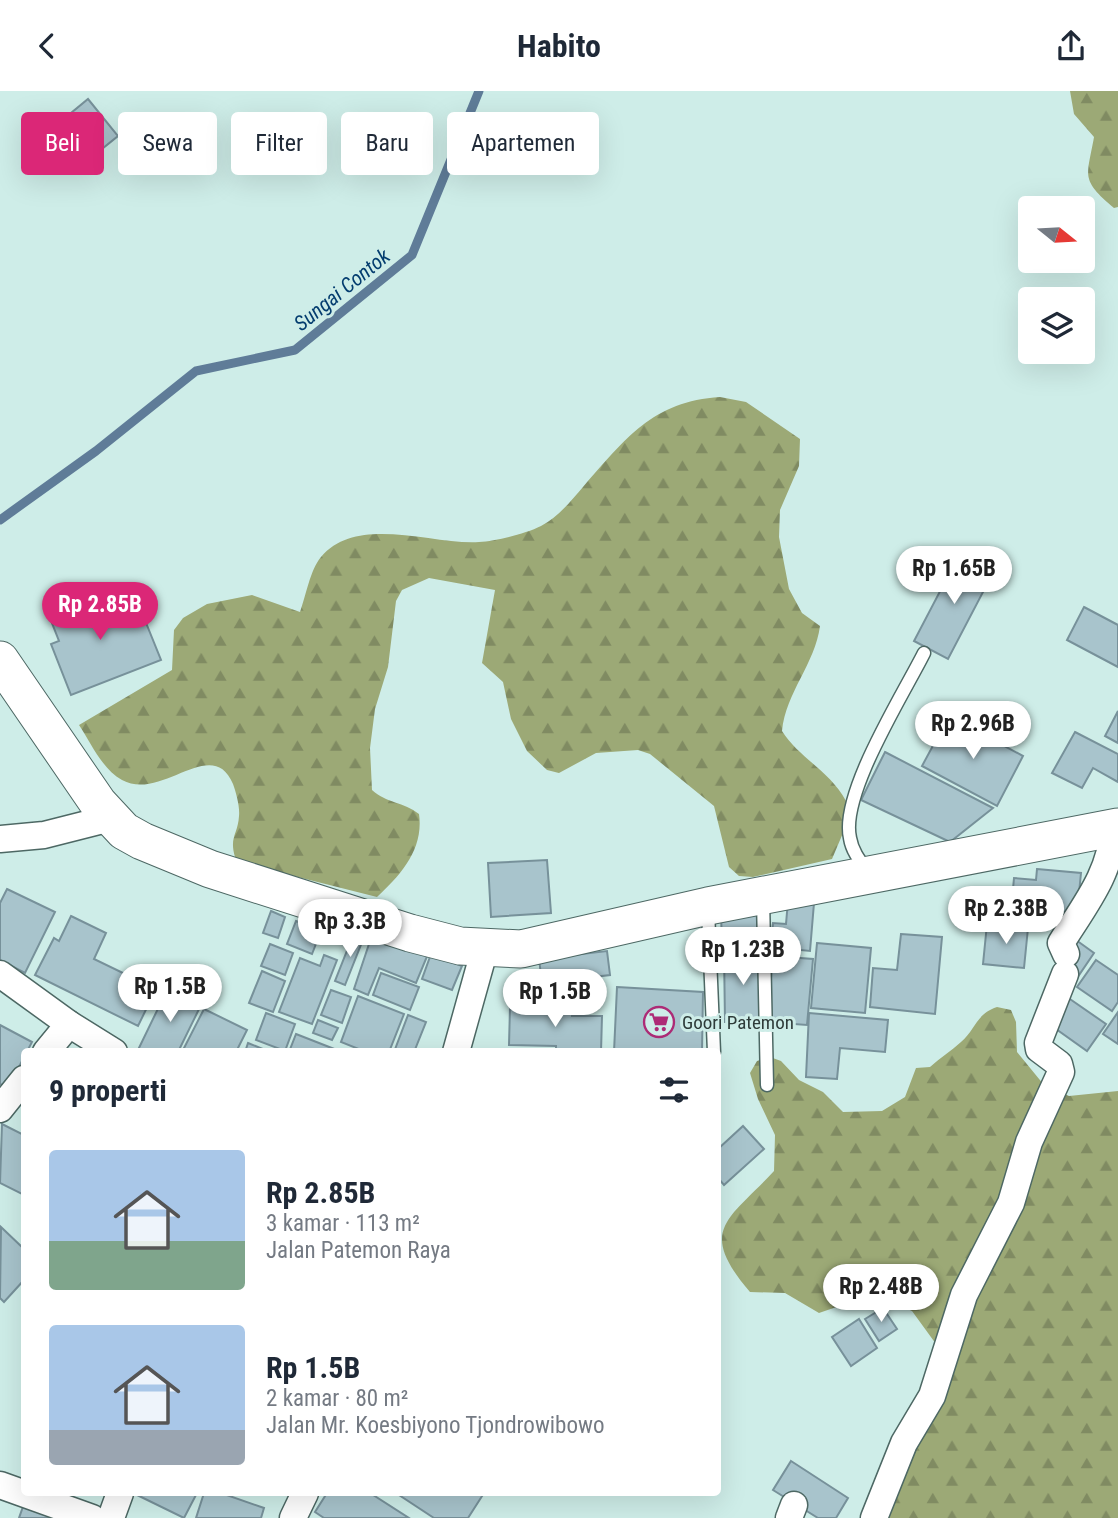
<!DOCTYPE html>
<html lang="id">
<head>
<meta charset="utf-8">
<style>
  body { margin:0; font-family:"Roboto Condensed",sans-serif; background:#f6f6f7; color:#1f2937; height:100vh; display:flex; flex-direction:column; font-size:26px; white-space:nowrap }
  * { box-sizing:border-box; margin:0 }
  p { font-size:23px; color:#747a83 }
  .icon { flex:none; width:38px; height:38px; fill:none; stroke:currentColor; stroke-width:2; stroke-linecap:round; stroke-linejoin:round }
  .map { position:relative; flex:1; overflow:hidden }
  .panel { position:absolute; left:21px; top:957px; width:700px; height:448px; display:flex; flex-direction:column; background:#fff; border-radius:7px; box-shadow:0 7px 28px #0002 }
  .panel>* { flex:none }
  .top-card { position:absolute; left:21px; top:21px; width:700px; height:63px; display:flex; gap:14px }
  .needle { width:46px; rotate:108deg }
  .controls { position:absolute; left:1018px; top:105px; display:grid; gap:14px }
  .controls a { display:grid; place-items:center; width:77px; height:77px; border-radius:7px; background:#fff; box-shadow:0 7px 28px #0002; font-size:35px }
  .price { position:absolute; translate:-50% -60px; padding:0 16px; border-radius:24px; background:#fff; color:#222; font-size:23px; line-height:46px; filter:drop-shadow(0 2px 4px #0008) }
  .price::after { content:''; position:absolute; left:50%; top:42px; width:21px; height:16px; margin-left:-10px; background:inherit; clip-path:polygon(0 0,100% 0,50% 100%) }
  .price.current { background:#db2777; color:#fff }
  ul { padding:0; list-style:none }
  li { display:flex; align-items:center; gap:21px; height:175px; padding:0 28px }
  li span { display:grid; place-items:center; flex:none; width:196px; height:140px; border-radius:7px; color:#555 }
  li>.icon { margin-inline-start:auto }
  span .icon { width:84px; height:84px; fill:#fffc; stroke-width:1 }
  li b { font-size:30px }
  h2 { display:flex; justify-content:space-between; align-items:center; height:84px; padding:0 28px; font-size:30px }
  .tag { padding:0 24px; border-radius:7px; background:#fff; box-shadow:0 7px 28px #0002; font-size:24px; line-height:63px }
  .tag.current { background:#db2777; color:#fff }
  header { display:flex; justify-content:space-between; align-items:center; height:91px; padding:0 28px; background:#fff; font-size:32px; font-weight:700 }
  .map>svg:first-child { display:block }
  .forest { fill:url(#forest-firs) }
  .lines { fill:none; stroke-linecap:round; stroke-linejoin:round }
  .stream { stroke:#5f7c98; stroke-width:9 }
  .building { fill:#a8c4cc; stroke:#77919a; stroke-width:2 }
  .service-casing { stroke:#4d6864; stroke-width:15 }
  .minor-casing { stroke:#4d6864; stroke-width:29 }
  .secondary-casing { stroke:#4d6864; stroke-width:39 }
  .service { stroke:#fff; stroke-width:12 }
  .minor { stroke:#fff; stroke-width:26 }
  .secondary { stroke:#fff; stroke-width:37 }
  .labels { text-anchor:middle; stroke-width:6; stroke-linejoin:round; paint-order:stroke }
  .poi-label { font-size:19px; fill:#2e3b39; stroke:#ceede8; text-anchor:start }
  .water-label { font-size:21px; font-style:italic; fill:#043d6f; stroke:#ceede8 }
</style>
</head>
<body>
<header><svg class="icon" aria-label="back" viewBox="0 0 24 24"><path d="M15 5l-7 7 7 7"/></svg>Habito<svg class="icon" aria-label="share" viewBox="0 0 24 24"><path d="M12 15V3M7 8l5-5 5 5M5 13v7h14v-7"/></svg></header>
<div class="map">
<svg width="1118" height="1427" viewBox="0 0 1118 1427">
  <defs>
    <pattern id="forest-firs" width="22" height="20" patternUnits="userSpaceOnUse" patternTransform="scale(1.75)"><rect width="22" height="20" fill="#9ca976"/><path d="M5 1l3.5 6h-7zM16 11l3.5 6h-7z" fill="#808b62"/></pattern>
  </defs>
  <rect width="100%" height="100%" fill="#ceede8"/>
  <g class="forest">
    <path d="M1070,0h48v116l-4,1c-34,-29 -27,-31 -20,-71l-20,-23z"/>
    <path d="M720,306l26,5 54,37 -1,27 -19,44 -1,27 10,52 13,24 18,13c-5,38 -34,66 -38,105 17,27 48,40 64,70l-3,32 -11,26 -79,18 -14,-1 -10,-9 -15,-61 -64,-52 -12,-4 -42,3 -37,20 -12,-3 -20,-19 -16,-32 -8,-37 -21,-19 13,-73 -66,-12 -27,12 -6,11 -8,66 -13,42 -5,39 2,42c14,13 32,12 47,24 5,35 -18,61 -42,83l-119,-30 -23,-10c-6,-20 3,-23 4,-41 1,-9 -3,-24 -6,-32 -21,-50 -71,18 -111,-4 -20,-11 -31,-37 -43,-55l93,-55 2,-40 9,-12 24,-14 45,-9 48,17c6,-16 10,-42 21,-55 36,-43 111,-12 158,-15 17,-1 46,-8 62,-16 17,-9 30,-25 42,-39 42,-48 70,-86 137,-90z"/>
    <path d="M997,916l14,3 5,12 1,30 27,33 25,11 49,-5v427h-232l50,-174 -24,-33 -38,-17 -55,19 -34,-20 -35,-1c-54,-63 -21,-72 24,-121l1,-36 -17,-36 -8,-26 7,-12 13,-4 11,4 18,19 24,12 20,20 39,-1 23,-14 11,-29 14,-1c10,-9 21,-16 31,-25 15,-13 15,-28 36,-35z"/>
  </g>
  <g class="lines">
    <path class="stream" d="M0,429l96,-69 100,-80 99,-21 117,-95 67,-164"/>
  </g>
  <g class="building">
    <path d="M88,8l30,37 -46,37 -30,-36z"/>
    <path d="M960,462l34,18 -46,88 -34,-18z"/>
    <path d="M109,498l11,27 20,-8 21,52 -90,35 -20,-51 8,-3 -11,-28z"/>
    <path d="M1084,516l34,18v42l-51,-27z"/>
    <path d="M1118,620v32l-13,-7z"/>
    <path d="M949,625l74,40 -26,50 -75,-40z"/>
    <path d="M1075,641l43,22v28l-25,-14 -11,20 -30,-15z"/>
    <path d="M885,661l108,56 -43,34 -89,-42z"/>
    <path d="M547,769l4,53 -60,4 -3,-54z"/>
    <path d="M1037,778l44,4 -4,40 -44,-4 1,-7 -22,-2 2,-22 22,2z"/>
    <path d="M7,798l48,23 -30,61 -25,-13v-57z"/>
    <path d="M788,810l26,2 -4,48 -39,-4 2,-24 13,1z"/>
    <path d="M271,820l14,6 -7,21 -15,-5z"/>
    <path d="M758,821v34l-36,1 -1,-34z"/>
    <path d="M71,825l35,17 -12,26 62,30 -18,37 -103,-51 19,-37 5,3z"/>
    <path d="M296,830l25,10 -9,23 -25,-10z"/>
    <path d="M987,833l41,4 -4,40 -41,-4z"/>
    <path d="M373,841l55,22 -12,29 -37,-15 -11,27 -14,-6z"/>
    <path d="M354,842l10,4 -19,48 -10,-4z"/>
    <path d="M901,843l41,3 -7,77 -65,-7 3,-39 24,2z"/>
    <path d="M1076,849l18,13 -19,28 -19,-13z"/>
    <path d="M817,852l54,5 -6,65 -54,-5z"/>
    <path d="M270,853l23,9 -8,22 -24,-9z"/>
    <path d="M607,860l3,24 -68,8 -3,-24z"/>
    <path d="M760,860l1,71h-36l-1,-70z"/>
    <path d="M431,863l31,12 -10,24 -30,-11z"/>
    <path d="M324,864l13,5 -25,64 -33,-12 21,-54 20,8z"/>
    <path d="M773,865l40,3 -6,66 -40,-3z"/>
    <path d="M1096,869l22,15v27l-6,9 -35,-24z"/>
    <path d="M262,880l23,10 -12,31 -24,-9z"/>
    <path d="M381,882l38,14 -9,23 -37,-15z"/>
    <path d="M617,896l86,5 -1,60h-88z"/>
    <path d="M168,897l33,17 -23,47h-41z"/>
    <path d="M331,899l20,7 -9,26 -21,-8z"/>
    <path d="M358,905l46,18 -15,38h-23l-25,-10z"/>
    <path d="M1067,906l39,27 -19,27 -38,-27z"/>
    <path d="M510,916l63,1 -1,8h30l-1,36h-45v-6l-47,-1z"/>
    <path d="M204,918l43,21 -11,22h-54z"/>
    <path d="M1118,921v32l-15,-10z"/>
    <path d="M266,922l29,11 -10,27 -29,-11z"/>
    <path d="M809,922l79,7 -3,32 -45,-4 -3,31 -31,-2z"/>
    <path d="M408,924l18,7 -12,30h-20z"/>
    <path d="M318,929l20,8 -6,12 -19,-7z"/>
    <path d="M0,934l32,17 -24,46 -8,-4z"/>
    <path d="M296,943l46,18h-53z"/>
    <path d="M248,952l22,9h-25z"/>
    <path d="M2,1033l22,11v60l-24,-12z"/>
    <path d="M743,1035l21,23 -40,36 -6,-7v-29z"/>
    <path d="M1,1136l23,22v31l-20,22 -4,-4z"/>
    <path d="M883,1217l14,21 -18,12 -14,-22z"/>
    <path d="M859,1228l18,29 -26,18 -19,-29z"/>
    <path d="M791,1370l57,37 -12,20h-18l-45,-28z"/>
    <path d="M133,1402h64l-13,25z"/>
    <path d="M204,1402h17l43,15 -3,10h-65z"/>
    <path d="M327,1402h43l39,25h-85l-9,-6z"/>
    <path d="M396,1402h88l-16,25h-34z"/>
    <path d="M26,1407l51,20h-58z"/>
  </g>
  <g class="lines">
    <g class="service-casing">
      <g id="service">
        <path d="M868,781c-8,-11 -16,-21 -18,-34 -10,-44 53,-143 74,-185"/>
        <path d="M763,808l4,186"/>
        <path d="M708,819l6,142"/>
      </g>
    </g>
    <g class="minor-casing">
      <g id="minor">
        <path d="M0,748l44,-4 67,-17"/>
        <path d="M1066,863l-5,-11c23,-37 51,-71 52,-115"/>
        <path d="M0,883l69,50 45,28"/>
        <path d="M46,961l23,-28"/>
        <path d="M456,961l29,-104"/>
        <path d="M0,1018l24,-30"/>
        <path d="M0,1394l92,33"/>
        <path d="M111,1427l9,-25"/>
        <path d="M293,1427l12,-25"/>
        <path d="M789,1427l5,-13"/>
        <path d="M874,1427l30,-75 28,-47 32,-101 47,-92 18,-61 32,-70 -2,-8 -20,-15 -1,-6 27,-69"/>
      </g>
    </g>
    <g class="secondary-casing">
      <path id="secondary" d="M0,569l98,143 26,28 18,10 68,28 200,64 50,13 61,3 187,-43 410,-79"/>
    </g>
    <use href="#service" class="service"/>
    <use href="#minor" class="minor"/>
    <use href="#secondary" class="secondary"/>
  </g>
  <defs>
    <g id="supermarket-ring" transform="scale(1.575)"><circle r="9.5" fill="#ceede8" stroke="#ad2b76" stroke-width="1.5"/><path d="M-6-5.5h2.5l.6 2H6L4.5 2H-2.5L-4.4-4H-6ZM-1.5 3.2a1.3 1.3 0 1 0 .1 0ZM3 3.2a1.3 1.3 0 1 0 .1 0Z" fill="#ad2b76"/></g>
  </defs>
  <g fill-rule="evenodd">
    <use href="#supermarket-ring" x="659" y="931"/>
  </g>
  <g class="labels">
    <g class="poi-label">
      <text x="682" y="938">Goori Patemon</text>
    </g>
    <g class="water-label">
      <text transform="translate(342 199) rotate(-39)" y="7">Sungai Contok</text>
    </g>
  </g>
</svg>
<div class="controls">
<a><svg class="needle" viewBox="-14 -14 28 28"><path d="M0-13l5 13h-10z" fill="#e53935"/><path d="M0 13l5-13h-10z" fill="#747a83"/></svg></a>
<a><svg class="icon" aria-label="layers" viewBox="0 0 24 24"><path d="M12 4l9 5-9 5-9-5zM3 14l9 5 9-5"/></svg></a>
</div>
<b class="price" style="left:954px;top:515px">Rp 1.65B</b>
<b class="price current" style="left:100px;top:551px">Rp 2.85B</b>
<b class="price" style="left:973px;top:670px">Rp 2.96B</b>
<b class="price" style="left:1006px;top:855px">Rp 2.38B</b>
<b class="price" style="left:350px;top:868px">Rp 3.3B</b>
<b class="price" style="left:743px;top:896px">Rp 1.23B</b>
<b class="price" style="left:170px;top:933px">Rp 1.5B</b>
<b class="price" style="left:555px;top:938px">Rp 1.5B</b>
<b class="price" style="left:881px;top:1233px">Rp 2.48B</b>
<div class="top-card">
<a class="tag current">Beli</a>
<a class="tag">Sewa</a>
<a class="tag">Filter</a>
<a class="tag">Baru</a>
<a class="tag">Apartemen</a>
</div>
<section class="panel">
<h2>9 properti<svg class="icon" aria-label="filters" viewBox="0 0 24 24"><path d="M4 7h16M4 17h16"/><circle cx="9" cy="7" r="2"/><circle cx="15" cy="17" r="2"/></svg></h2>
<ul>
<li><span style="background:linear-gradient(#a9c7e8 65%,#7fa58c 0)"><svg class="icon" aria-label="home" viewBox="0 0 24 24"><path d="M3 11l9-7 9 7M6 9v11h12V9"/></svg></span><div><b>Rp 2.85B</b><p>3 kamar · 113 m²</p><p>Jalan Patemon Raya</p></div></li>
<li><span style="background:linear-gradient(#a9c7e8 75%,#9aa5b1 0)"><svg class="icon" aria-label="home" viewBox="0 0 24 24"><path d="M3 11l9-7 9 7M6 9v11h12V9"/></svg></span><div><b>Rp 1.5B</b><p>2 kamar · 80 m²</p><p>Jalan Mr. Koesbiyono Tjondrowibowo</p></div></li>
</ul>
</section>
</div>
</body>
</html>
